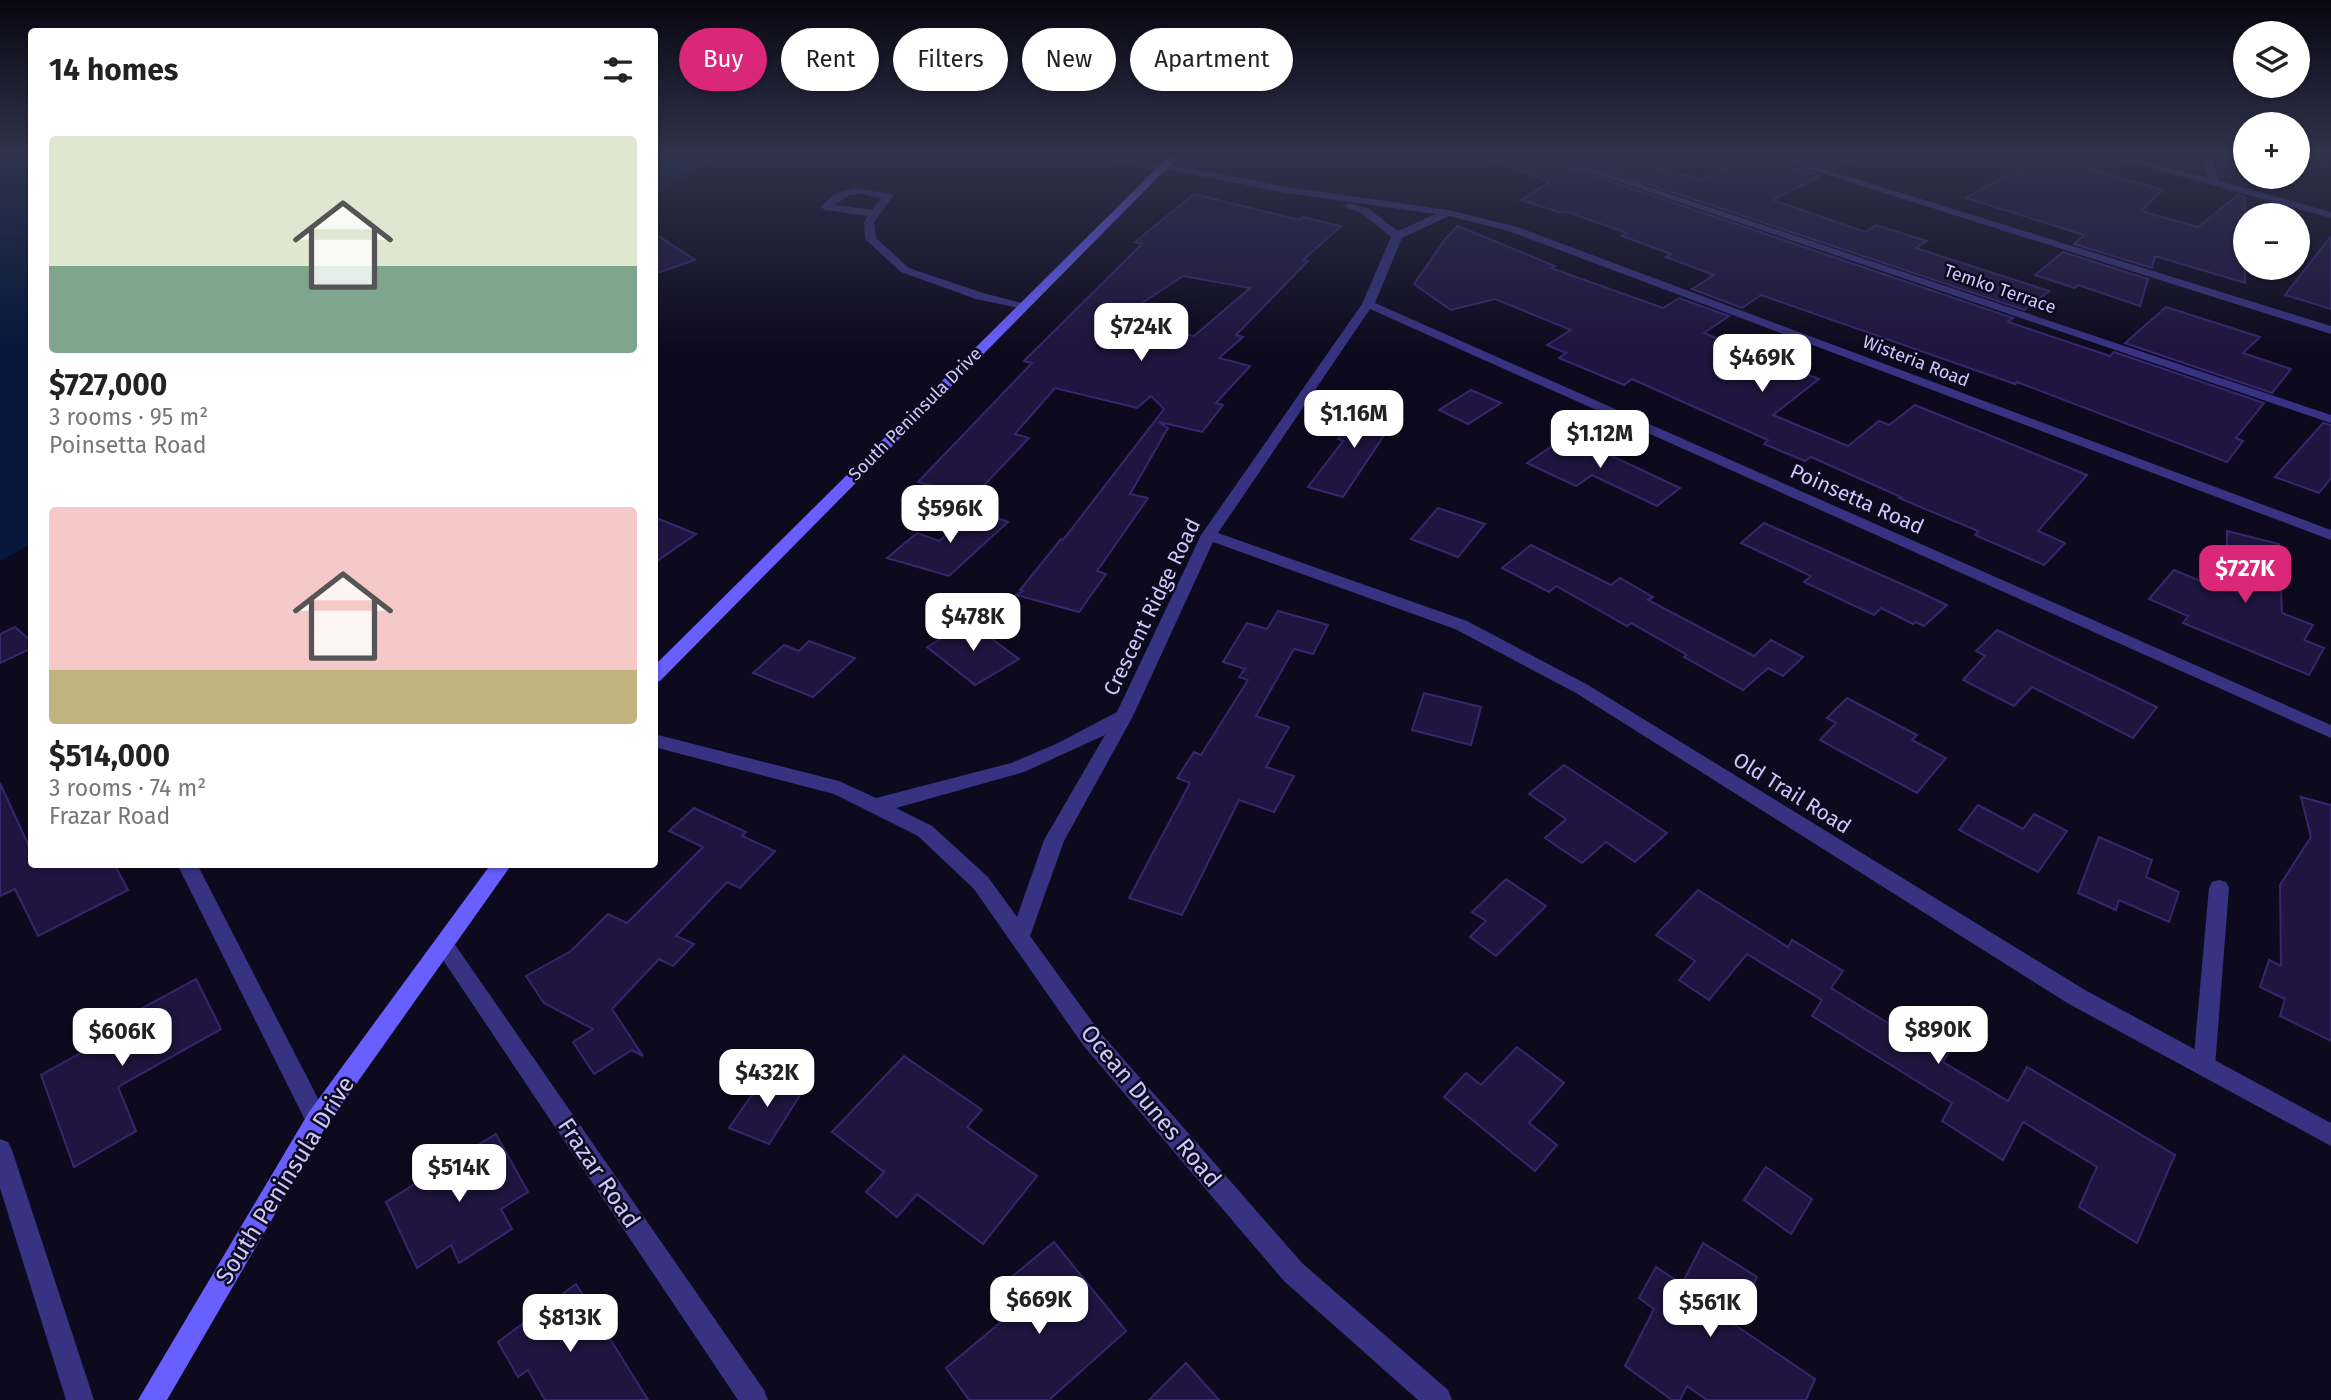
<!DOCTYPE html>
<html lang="en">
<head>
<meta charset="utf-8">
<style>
  body { margin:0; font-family:"Fira Sans",sans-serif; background:#f2f2f2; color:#222; height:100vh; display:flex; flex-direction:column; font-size:26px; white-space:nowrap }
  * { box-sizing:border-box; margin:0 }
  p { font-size:23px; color:#767676 }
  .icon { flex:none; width:38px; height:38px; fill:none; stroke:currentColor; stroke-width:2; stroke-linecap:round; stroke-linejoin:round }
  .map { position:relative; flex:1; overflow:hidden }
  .side { position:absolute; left:28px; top:28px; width:630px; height:840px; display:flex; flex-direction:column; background:#fff; border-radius:7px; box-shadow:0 2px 5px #0004 }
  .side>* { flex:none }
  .guide { position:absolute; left:679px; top:28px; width:665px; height:63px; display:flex; gap:14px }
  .controls { position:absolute; left:2233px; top:21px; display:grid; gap:14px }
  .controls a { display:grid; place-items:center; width:77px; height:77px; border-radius:50%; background:#fff; box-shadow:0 2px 5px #0004; font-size:35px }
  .price { position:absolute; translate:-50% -60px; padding:0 16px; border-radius:14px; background:#fff; color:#222; font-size:23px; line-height:46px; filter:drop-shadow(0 2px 4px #0008) }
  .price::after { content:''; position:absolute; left:50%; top:42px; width:21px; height:16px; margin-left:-10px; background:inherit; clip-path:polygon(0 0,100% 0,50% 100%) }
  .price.on { background:#db2777; color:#fff }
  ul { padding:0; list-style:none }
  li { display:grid; align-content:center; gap:14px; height:371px; padding:0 21px }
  li span { display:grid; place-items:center; height:217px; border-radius:7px; color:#555 }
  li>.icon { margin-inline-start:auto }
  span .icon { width:126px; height:126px; fill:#fffc; stroke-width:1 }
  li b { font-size:30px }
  h2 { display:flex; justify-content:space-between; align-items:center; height:84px; padding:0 21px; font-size:30px }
  .tag { padding:0 24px; border-radius:32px; background:#fff; box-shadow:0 2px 5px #0004; font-size:24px; line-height:63px }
  .tag.on { background:#db2777; color:#fff }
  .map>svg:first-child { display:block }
  .water { fill:#06183c }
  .building { fill:#1f1540; stroke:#36266e; stroke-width:2; fill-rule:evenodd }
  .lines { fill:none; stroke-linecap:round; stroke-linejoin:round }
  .lane { fill:#373281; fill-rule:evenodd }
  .street { fill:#373281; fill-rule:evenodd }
  .secondary { fill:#675fff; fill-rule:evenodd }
  .labels { text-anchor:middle; stroke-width:5; stroke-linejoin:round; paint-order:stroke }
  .far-street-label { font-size:18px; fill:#cfc8ff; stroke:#0e0a1e }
  .street-label { font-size:21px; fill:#cfc8ff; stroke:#0e0a1e }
  .near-street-label { font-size:24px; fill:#cfc8ff; stroke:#0e0a1e }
</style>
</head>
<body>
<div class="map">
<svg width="2331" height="1400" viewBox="0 0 2331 1400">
  <rect width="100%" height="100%" fill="#0e0a1e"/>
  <g class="water">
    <path d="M0,153h32l-1,391 -31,17z"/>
    <path d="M655,153h67l-67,43z"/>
  </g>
  <g class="building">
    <path d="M1480,153h51l2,2 480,163 -5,4 102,34 4,-4 150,51 -28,35 7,3 -16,21 -210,-80 -2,2 -254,-89 -19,13 -50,-19 22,-14 -48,-18 5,-3 -49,-18 5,-3 -63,-22 -2,2 -41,-13 29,-18 -70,-27z"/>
    <path d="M1555,153h53l94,27 53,-27 2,3 64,20 -48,24 92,32 11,-7 51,16 -11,7 133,43 -25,19z"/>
    <path d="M1780,153h85l-32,16z"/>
    <path d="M2043,155l120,35 -22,21 57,16 40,-32 7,2v86l-90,-27 -3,12 -78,-24 10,-9 -118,-37z"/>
    <path d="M1194,194l105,26 4,-3 38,9 -38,34 5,1 -72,74 7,2 -24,21 31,8 -34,37 7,2 -21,27 -43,-10 9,6 -38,66 18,4 -51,73 9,3 -27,38 -63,-17 7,-4 -3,-1 41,-51 2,1 101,-131 -13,-13 -14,12 -82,-20 -40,46 14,4 -56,59 -55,-15 114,-119 -8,-2 118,-117 -7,-2zM1183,276l67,12 -56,48 -78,-16z"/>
    <path d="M1458,226l97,40 -4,2 112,40 16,-10 50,18 -25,17 115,46 -46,36 75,31 31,-25 10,4 26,-20 172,70 -49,56 27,12 -21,22 -69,-30 3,-4 -79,-33 2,-1 -90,-40 -6,4 -41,-17 4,-4 -136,-61 -8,6 -65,-27 7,-5 -19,-8 24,-15 -76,-31 -44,11 -37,-26 32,-46z"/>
    <path d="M654,233l41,27 -41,14z"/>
    <path d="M2331,236v73l-46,-14z"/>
    <path d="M2063,252l85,27 -8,27 -62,-21 -3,3 -40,-13z"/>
    <path d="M2166,307l94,30 -17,16 48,16 -19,24 -147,-50z"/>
    <path d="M1471,390l30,13 -33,21 -29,-14z"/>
    <path d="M1363,404l36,9 -56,84 -35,-10 35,-46 -5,-2z"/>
    <path d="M2323,423l8,2v53l-12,15 -44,-16z"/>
    <path d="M1570,434l30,13 -3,2 83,39 -23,18 -65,-31 -16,11 -49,-23z"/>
    <path d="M1438,508l47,16 -27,33 -47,-18z"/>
    <path d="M975,510l33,12 -59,54 -62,-18 30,-25 22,8z"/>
    <path d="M654,517l42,17 -42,29z"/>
    <path d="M1764,523l151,67 32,15 -23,21 -8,-4 -3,2 -32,-16 -7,7 -70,-33 7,-6 -70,-33z"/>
    <path d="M2227,531l52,13 3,69 31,12 -9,15 20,8 -15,27 -126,-52 5,-7 -39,-17 25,-29 53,22z"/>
    <path d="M1531,545l80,40 9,-7 33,19 -5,3 106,56 17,-16 32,17 -20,19 -15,-8 -25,22 -59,-33 3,-2 -56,-32 -4,3 -71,-40 -7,6 -47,-24z"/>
    <path d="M1278,611l50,14 -15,29 -19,-5 -38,67 33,11 -23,40 28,9 -20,36 -35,-12 -57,115 -53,-17 61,-115 -13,-5 17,-26 7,3 47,-75 -9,-3 6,-8 -22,-7 24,-39 20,6z"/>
    <path d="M969,622l50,37 -44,26 -48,-38z"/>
    <path d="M15,627l17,15v6l-32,15v-29z"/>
    <path d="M1997,630l106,51 54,26 -24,31 -101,-51 -18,19 -51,-26 22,-24 -9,-5z"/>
    <path d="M809,641l46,17 -42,39 -60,-24 31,-28 15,6z"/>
    <path d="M1424,693l57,14 -10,38 -59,-15z"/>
    <path d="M1847,698l70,37 -5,5 34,18 -29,35 -97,-53 16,-17 -9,-5z"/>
    <path d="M1564,765l103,68 -32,29 -29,-20 -24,21 -37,-25 21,-19 -37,-25z"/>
    <path d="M0,783l32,70v11h82l14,26 -90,46 -23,-47 -15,7z"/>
    <path d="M2301,797l30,8v236l-51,-25 5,-17 -25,-12 9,-27 12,6 -1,-81 31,-48z"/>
    <path d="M1978,805l45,24 11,-15 33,17 -29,41 -79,-42z"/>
    <path d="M694,808l52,24 -4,4 33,15 -35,37 -13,-6 -51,54 18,8 -21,22 -14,-7 -47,50 31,47 -11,-6 -38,24 -21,-32 20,-13 -49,-26 -18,-27 45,-25 37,-37 19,9 76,-76 -34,-16z"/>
    <path d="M2099,837l53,23 -6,17 33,15 -10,30 -50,-22 -3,10 -38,-17z"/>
    <path d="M1506,879l40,27 -50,50 -26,-19 16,-16 -14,-9z"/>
    <path d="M1698,890l90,57 4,-7 51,31 -12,17 70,43 15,-24 44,27 -17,28 65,39 19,-34 148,88 -38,88 -58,-36 18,-40 -74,-45 -20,38 -61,-39 10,-18 -140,-87 10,-16 -75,-46 -38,46 -30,-20 16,-19 -39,-26z"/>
    <path d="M196,979l25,50 -103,58 18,44 -62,36 -33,-92 43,-24 -3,-10z"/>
    <path d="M1517,1047l47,36 -35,40 28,22 -22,26 -91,-74 22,-24 15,12z"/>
    <path d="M904,1056l78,54 -15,17 70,49 -54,68 -66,-50 -20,23 -31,-25 18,-20 -52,-40z"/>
    <path d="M766,1074l38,15 -35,55 -40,-16z"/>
    <path d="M496,1134l32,58 -27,17 11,20 -53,34 -8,-18 -34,23 -31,-66z"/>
    <path d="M1766,1167l46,32 -21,35 -47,-34z"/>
    <path d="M1054,1242l72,89 -77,69h-80l-23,-32 79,-66 -17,-22z"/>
    <path d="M1703,1243l54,34 -22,48 80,54 -9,21h-99l-20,-14 -7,14h-8l-47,-34 29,-57 -15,-11 17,-31 26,17z"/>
    <path d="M576,1284l72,116h-103l-17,-30 -10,7 -20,-35z"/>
    <path d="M1186,1363l33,37h-70z"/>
  </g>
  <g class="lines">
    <g class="lane">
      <path d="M1100,153h13l55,13c-13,8 -55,-4 -68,-13z"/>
      <path d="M854,188l38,6 1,2 -19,26 2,16 33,30 74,25 47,12 -6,4 -48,-10 -75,-27 -36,-33 -1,-17 4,-6 -43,-6 -5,-3 16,-14zM861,194l20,4 -9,12 -38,-5 16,-10z"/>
      <path d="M2219,880l7,2 3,6 -14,178 -3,7 -8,3 -8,-3 -3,-7 16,-178 3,-6z"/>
    </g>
    <g class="street">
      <path d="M1534,153h14l783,262v8z"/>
      <path d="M1758,153h14l559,173v8z"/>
      <path d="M2097,153h15l96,25 -7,-25h10l8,28 112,31v6z"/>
      <path d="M1163,163l124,24 161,23 69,17 814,303v10l-822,-309 -60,-15 -47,22 -27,65 956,422v13l-961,-429 -152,224 249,88 121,64 497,305 246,133v23l-262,-142 -493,-311 -121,-64 -242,-87 -80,174 -69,125 -34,95 69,95 203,232 146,127 4,10h-34l-134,-119 -201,-236 -109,-156 -56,-53 -84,-42 -180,-47v-13l185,47 37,17 135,-35 45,-19 61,-32 84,-177 161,-231 29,-67 -30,-24 -18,-7 5,-3 21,6 29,22 38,-17 -149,-21 -128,-25v-4zM1105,735l-61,105 -27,77 -29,-40 -56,-51 -36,-18 128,-36z"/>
      <path d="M177,864h20l128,248 4,8 -4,8 -8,3 -8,-3z"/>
      <path d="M444,936l7,3 313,451 4,10h-30l-301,-449 -3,-6 3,-6z"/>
      <path d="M0,1139l8,3 4,8 82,250h-28l-66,-212z"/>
    </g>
    <g class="secondary">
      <path d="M1172,153h10l-522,528 -6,2v-17z"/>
      <path d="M491,864h21l-187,264 -158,272h-29l171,-288z"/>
    </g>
  </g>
  <linearGradient id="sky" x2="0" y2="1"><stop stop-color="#080610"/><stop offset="0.44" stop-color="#30334c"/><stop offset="1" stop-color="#30334c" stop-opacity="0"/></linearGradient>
  <rect width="2331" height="349" fill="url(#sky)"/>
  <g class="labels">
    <g class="far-street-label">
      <text transform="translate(2000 289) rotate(19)" y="6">Temko Terrace</text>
      <text transform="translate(1916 361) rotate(21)" y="6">Wisteria Road</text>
      <text transform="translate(915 414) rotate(-45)" y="6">South Peninsula Drive</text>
    </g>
    <g class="street-label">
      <text transform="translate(1857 499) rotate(24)" y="7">Poinsetta Road</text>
      <text transform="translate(1152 607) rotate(-64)" y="7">Crescent Ridge Road</text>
      <text transform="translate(1792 793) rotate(32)" y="7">Old Trail Road</text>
    </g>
    <g class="near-street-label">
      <text transform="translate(1151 1106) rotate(50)" y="8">Ocean Dunes Road</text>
      <text transform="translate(599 1173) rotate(56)" y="8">Frazar Road</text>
      <text transform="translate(285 1180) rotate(-58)" y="8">South Peninsula Drive</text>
    </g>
  </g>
</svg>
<div class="controls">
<a><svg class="icon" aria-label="layers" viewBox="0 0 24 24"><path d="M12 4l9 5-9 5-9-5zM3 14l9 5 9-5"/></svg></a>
<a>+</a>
<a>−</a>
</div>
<b class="price" style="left:1141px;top:363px">$724K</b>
<b class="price" style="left:1762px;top:394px">$469K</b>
<b class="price" style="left:1354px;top:450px">$1.16M</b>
<b class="price" style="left:1600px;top:470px">$1.12M</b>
<b class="price" style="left:950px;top:545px">$596K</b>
<b class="price on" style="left:2245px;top:605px">$727K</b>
<b class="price" style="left:973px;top:653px">$478K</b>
<b class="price" style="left:1938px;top:1066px">$890K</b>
<b class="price" style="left:122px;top:1068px">$606K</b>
<b class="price" style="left:767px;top:1109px">$432K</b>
<b class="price" style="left:459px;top:1204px">$514K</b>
<b class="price" style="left:1039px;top:1336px">$669K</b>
<b class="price" style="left:1710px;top:1339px">$561K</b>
<b class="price" style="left:570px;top:1354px">$813K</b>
<div class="guide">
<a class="tag on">Buy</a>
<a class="tag">Rent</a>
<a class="tag">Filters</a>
<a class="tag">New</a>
<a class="tag">Apartment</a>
</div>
<section class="side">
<h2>14 homes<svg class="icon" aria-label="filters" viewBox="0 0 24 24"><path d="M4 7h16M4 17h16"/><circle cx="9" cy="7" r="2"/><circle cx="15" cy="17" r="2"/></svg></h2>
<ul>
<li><span style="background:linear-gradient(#dfe7d0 60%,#7fa58c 0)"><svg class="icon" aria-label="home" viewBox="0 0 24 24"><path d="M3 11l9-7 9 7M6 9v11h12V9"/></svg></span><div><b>$727,000</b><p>3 rooms · 95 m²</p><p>Poinsetta Road</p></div></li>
<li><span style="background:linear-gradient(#f6c9c9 75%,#c2b280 0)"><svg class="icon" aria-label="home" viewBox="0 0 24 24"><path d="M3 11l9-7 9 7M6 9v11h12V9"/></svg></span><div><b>$514,000</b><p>3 rooms · 74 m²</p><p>Frazar Road</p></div></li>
</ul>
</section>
</div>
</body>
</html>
